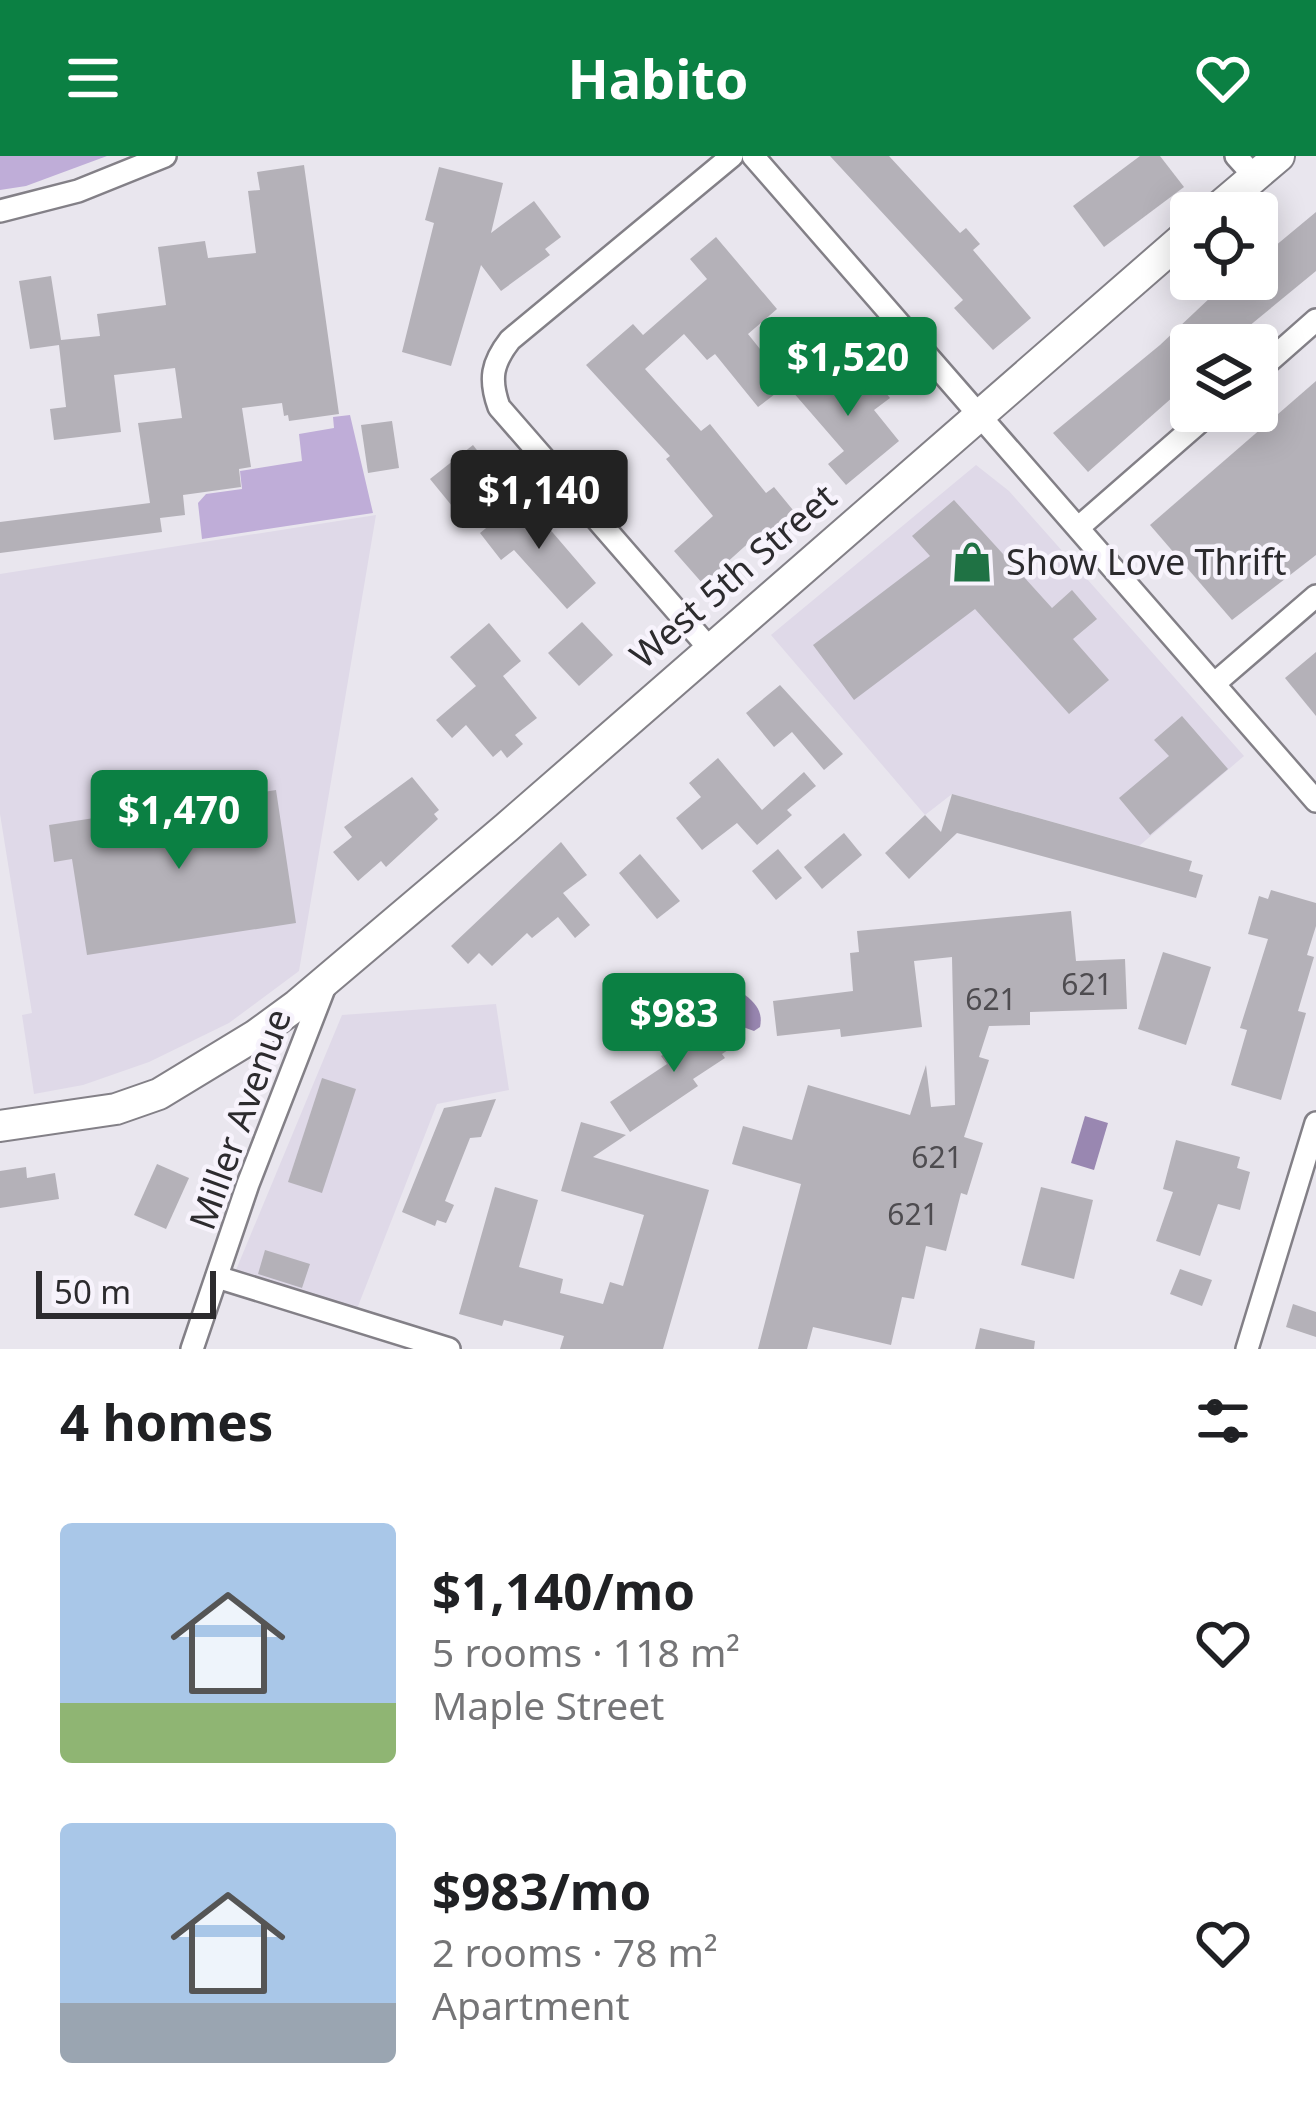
<!DOCTYPE html>
<html lang="en">
<head>
<meta charset="utf-8">
<style>
  body { margin:0; font-family:"Noto Sans",sans-serif; background:#f2f2f2; color:#202124; height:100vh; display:flex; flex-direction:column; font-size:45px; white-space:nowrap }
  * { box-sizing:border-box; margin:0 }
  p { font-size:39px; color:#757577 }
  .icon { flex:none; width:66px; height:66px; fill:none; stroke:currentColor; stroke-width:2; stroke-linecap:round; stroke-linejoin:round }
  .map { position:relative; height:1193px; overflow:hidden }
  .sheet { display:flex; flex-direction:column; background:#fff; flex:1 }
  .sheet>* { flex:none }
  .tools { position:absolute; left:1170px; top:36px; display:grid; gap:24px }
  .tools a { display:grid; place-items:center; width:108px; height:108px; border-radius:12px; background:#fff; box-shadow:0 6px 30px #0003; font-size:60px }
  .scale { position:absolute; left:36px; bottom:30px; width:180px; box-sizing:border-box; padding-left:12px; border:6px solid #2c2b2e; border-top:0; font-size:33px; line-height:42px; white-space:nowrap; color:#2c2b2e; -webkit-text-stroke:9px #f7f3fc; paint-order:stroke }
  .price { position:absolute; translate:-50% -102px; padding:0 27px; border-radius:12px; background:#0b8043; color:#fff; font-size:39px; line-height:78px; filter:drop-shadow(0 3px 6px #0008) }
  .price::after { content:''; position:absolute; left:50%; top:72px; width:36px; height:27px; margin-left:-18px; background:inherit; clip-path:polygon(0 0,100% 0,50% 100%) }
  .price.selected { background:#222; color:#fff }
  ul { padding:0; list-style:none }
  li { display:flex; align-items:center; gap:36px; height:300px; padding:0 60px }
  li span { display:grid; place-items:center; flex:none; width:336px; height:240px; border-radius:12px; color:#555 }
  li>.icon { margin-inline-start:auto }
  span .icon { width:144px; height:144px; fill:#fffc; stroke-width:1 }
  li b { font-size:51px }
  h2 { display:flex; justify-content:space-between; align-items:center; height:144px; padding:0 60px; font-size:51px }
  header { display:flex; justify-content:space-between; align-items:center; height:156px; padding:0 60px; background:#0b8043; color:#fff; font-size:54px; font-weight:700 }
  .map>svg:first-child { display:block }
  .built { fill:#dfd9e8 }
  .green { fill:#bfadd8 }
  .water { fill:#9987b1 }
  .building { fill:#b4b1b8 }
  .lines { fill:none; stroke-linecap:round; stroke-linejoin:round }
  .street-casing { stroke:#838087; stroke-width:26 }
  .secondary-casing { stroke:#838087; stroke-width:34 }
  .street { stroke:#fff; stroke-width:21 }
  .secondary { stroke:#fff; stroke-width:30 }
  .labels { text-anchor:middle; stroke-width:9; stroke-linejoin:round; paint-order:stroke }
  .number-label { font-size:30px; fill:#4e4c50 }
  .poi-label { font-size:36px; fill:#2c2b2e; stroke:#f7f3fc; text-anchor:start }
  .street-label { font-size:36px; fill:#2c2b2e; stroke:#f7f3fc }
</style>
</head>
<body>
<header><svg class="icon" aria-label="menu" viewBox="0 0 24 24"><path d="M4 6h16M4 12h16M4 18h16"/></svg>Habito<svg class="icon" aria-label="heart" viewBox="0 0 24 24"><path d="M12 20l-8-8c-3-5 5-10 8-4 3-6 11-1 8 4z"/></svg></header>
<div class="map">
<svg width="1316" height="1193" viewBox="0 0 1316 1193">
  <rect width="100%" height="100%" fill="#e9e6ee"/>
  <g class="built">
    <path d="M976,309l33,26 235,265 -105,90 -187,-52 -27,21 -154,-180z"/>
    <path d="M376,359l-77,456 -70,52 -80,39 -66,23 -49,9 -12,-79 10,-2 -32,-199v-240z"/>
    <path d="M496,848l13,86 -72,14 -84,215 -122,-37 111,-267z"/>
  </g>
  <g class="green">
    <path d="M0,0h107l-81,30 -26,4z"/>
    <path d="M350,259l23,98 -171,26 -4,-36 8,-9 36,-5 -2,-18 62,-10 -3,-27 35,-6 -1,-11z"/>
  </g>
  <g class="water">
    <path d="M745,839c12,9 18,18 15,32l-6,4 -11,-4 -8,-26z"/>
    <path d="M1085,960l23,7 -14,47 -23,-7z"/>
  </g>
  <g class="building">
    <path d="M830,0h59l71,77 6,-5 14,16 -7,6 58,68 -38,32 -39,-42 9,-8z"/>
    <path d="M1140,0h20l24,31 -80,60 -31,-41z"/>
    <path d="M304,9l35,249 -50,7 -1,-6 -4,1 -2,-13 -40,5 9,59 -12,2 2,18 -58,8 2,20 -25,3 2,14 -162,21v-31l150,-19 -12,-80 44,-5 -7,-50 -61,7 7,57 -67,8 -4,-31 16,-2 -7,-62 -29,4 -11,-68 32,-5 10,64 39,-4 -3,-22 69,-9 -8,-58 47,-6 3,17 48,-5 -8,-62 12,-1 -3,-18z"/>
    <path d="M439,11l64,16 -12,50 43,-32 27,36 -16,12 5,6 -49,36 -20,-26 -30,101 -49,-14 32,-129 -9,-3z"/>
    <path d="M1316,56v59l-90,74h-35v36l-103,91 -35,-39 107,-88 70,-66h27v-18z"/>
    <path d="M716,81l61,72 -29,25 40,50 -30,23 -43,-53 -8,6 -23,-26 -39,35 56,62 9,-7 56,69 8,-6 28,34 -37,30 -11,-13 -51,46 -29,-33 39,-35 -47,-57 4,-3 -84,-91 47,-41 10,11 64,-56 -17,-20z"/>
    <path d="M826,206l27,30 19,-16 18,22 -16,12 25,31 -53,44 -18,-21 16,-13 -52,-60z"/>
    <path d="M1316,225v174l-84,65 -82,-95z"/>
    <path d="M392,265l7,47 -31,5 -7,-48z"/>
    <path d="M473,289l21,27 -42,34 -22,-27z"/>
    <path d="M523,342l73,85 -29,26 -53,-59 -13,10 -21,-27z"/>
    <path d="M954,344l98,108 20,-18 25,29 -24,20 36,41 -40,34 -94,-105 -121,91 -41,-55 117,-89 -18,-20z"/>
    <path d="M582,466l31,33 -34,31 -31,-33z"/>
    <path d="M489,467l32,38 -18,15 34,42 -22,17 8,9 -16,14 -6,-8 -8,7 -27,-32 -14,13 -16,-18 40,-34 -26,-29z"/>
    <path d="M1316,496v64l-31,-38z"/>
    <path d="M780,529l63,69 -19,16 -32,-38 -18,15 -28,-34z"/>
    <path d="M1182,560l46,53 -78,66 -31,-37 50,-42 -15,-16z"/>
    <path d="M718,602l44,52 42,-38 12,14 -29,24 5,5 -35,30 -20,-22 -35,27 -26,-32 25,-21 -12,-14z"/>
    <path d="M412,621l27,33 -5,4 4,5 -52,48 -5,-6 -23,20 -25,-29 19,-15 -8,-10z"/>
    <path d="M276,634l20,133 -209,32 -15,-96 -18,3 -5,-37z"/>
    <path d="M952,638l240,67 -3,10 14,4 -7,23 -239,-65 -48,46 -24,-26 40,-38 16,17z"/>
    <path d="M844,677l18,22 -40,34 -18,-22z"/>
    <path d="M561,686l26,33 -24,18 27,32 -15,13 -17,-21 -26,21 -5,-5 -35,33 -13,-13 -11,11 -17,-18z"/>
    <path d="M778,693l24,29 -26,22 -24,-29z"/>
    <path d="M640,698l40,47 -23,18 -38,-46z"/>
    <path d="M1271,734l45,13v23l-9,29 7,2 -16,54 8,2 -25,87 -50,-15 16,-55 -7,-2 28,-89 -20,-5 11,-38 9,3z"/>
    <path d="M1071,755l5,50 49,-2 2,50 -97,3v13l-41,1 -10,31 10,3 -25,77 19,6 -16,52 -6,-2 -15,58 -20,-5 -12,53 -12,-2 -11,48 -78,-18 -6,22h-49l43,-165 -69,-20 11,-38 49,14 16,-55 102,30 16,-50 5,42 24,-2 -3,-148 -38,4 8,66 -81,10 -1,-8 -63,7 -4,-35 80,-10 -3,-38 9,-1 -2,-21z"/>
    <path d="M1163,796l48,15 -25,78 -48,-16z"/>
    <path d="M721,859l14,21 -11,8 4,6 -6,4 3,4 -32,21 5,7 -68,46 -20,-30 57,-38 -6,-8z"/>
    <path d="M322,922l34,11 -34,104 -34,-11z"/>
    <path d="M496,943l-15,38 -11,1 -25,63 9,4 -8,18 -9,-3 -2,6 -33,-14 42,-104z"/>
    <path d="M581,966l45,13 -33,22 116,33 -46,159h-103l4,-13 -60,-16 -2,6 -43,-12 36,-127 43,13 -19,67 44,12 -3,14 43,11 7,-22 13,4 21,-71 -83,-24z"/>
    <path d="M1176,984l64,17 -3,11 13,4 -10,38 -22,-6 -18,52 -44,-15 17,-49 -10,-3z"/>
    <path d="M157,1008l32,14 -23,51 -32,-14z"/>
    <path d="M26,1011l1,11 28,-5 4,26 -59,9v-37z"/>
    <path d="M1041,1031l52,13 -19,79 -53,-14z"/>
    <path d="M265,1094l45,14 -8,24 -44,-14z"/>
    <path d="M1180,1113l32,11 -10,26 -32,-12z"/>
    <path d="M1293,1148l23,8v25l-30,-10z"/>
    <path d="M980,1172l55,13 -1,8h-59z"/>
  </g>
  <g class="lines">
    <g class="street-casing">
      <g id="street">
        <path d="M753,0l563,645"/>
        <path d="M1236,0l19,21"/>
        <path d="M0,55l78,-20 87,-35"/>
        <path d="M1257,216l59,-52"/>
        <path d="M1079,371l133,-116"/>
        <path d="M709,492l-210,-241c-10,-28 -7,-44 11,-67l222,-184"/>
        <path d="M1214,528l102,-88"/>
        <path d="M217,1121l232,72"/>
        <path d="M192,1193l56,-165 77,-198"/>
        <path d="M1247,1193l69,-226"/>
      </g>
    </g>
    <g class="secondary-casing">
      <g id="secondary">
        <path d="M1212,57l67,-57"/>
        <path d="M0,970l116,-17 43,-15 97,-59 41,-30 209,-177 685,-597"/>
      </g>
    </g>
    <use href="#street" class="street"/>
    <use href="#secondary" class="secondary"/>
  </g>
  <defs>
    <g id="shop-bare" transform="scale(3.24)"><path d="M-5-2.5h2.3a2.7 3.5 0 0 1 5.4 0H5L5.5 6h-11ZM-1.5-2.5h3a1.5 2.3 0 0 0-3 0Z" fill="#1f7244" stroke="#f7f3fc" stroke-width="2.5" paint-order="stroke"/></g>
  </defs>
  <g fill-rule="evenodd">
    <use href="#shop-bare" x="972" y="406"/>
  </g>
  <g class="labels">
    <g class="number-label">
      <text x="1087" y="839">621</text>
      <text x="991" y="854">621</text>
      <text x="937" y="1012">621</text>
      <text x="913" y="1069">621</text>
    </g>
    <g class="poi-label">
      <text x="1006" y="419">Show Love Thrift</text>
    </g>
    <g class="street-label">
      <text transform="translate(733 420) rotate(-41)" y="13">West 5th Street</text>
      <text transform="translate(240 963) rotate(-70)" y="13">Miller Avenue</text>
    </g>
  </g>
</svg>
<div class="tools">
<a><svg class="icon" aria-label="locate" viewBox="0 0 24 24"><circle cx="12" cy="12" r="6"/><path d="M12 2v4M12 18v4M2 12h4M18 12h4"/></svg></a>
<a><svg class="icon" aria-label="layers" viewBox="0 0 24 24"><path d="M12 4l9 5-9 5-9-5zM3 14l9 5 9-5"/></svg></a>
</div>
<div class="scale">50 m</div>
<b class="price" style="left:848px;top:263px">$1,520</b>
<b class="price selected" style="left:539px;top:396px">$1,140</b>
<b class="price" style="left:179px;top:716px">$1,470</b>
<b class="price" style="left:674px;top:919px">$983</b>
</div>
<section class="sheet">
<h2>4 homes<svg class="icon" aria-label="filters" viewBox="0 0 24 24"><path d="M4 7h16M4 17h16"/><circle cx="9" cy="7" r="2"/><circle cx="15" cy="17" r="2"/></svg></h2>
<ul>
<li><span style="background:linear-gradient(#a9c7e8 75%,#8fb573 0)"><svg class="icon" aria-label="home" viewBox="0 0 24 24"><path d="M3 11l9-7 9 7M6 9v11h12V9"/></svg></span><div><b>$1,140/mo</b><p>5 rooms · 118 m²</p><p>Maple Street</p></div><svg class="icon" aria-label="heart" viewBox="0 0 24 24"><path d="M12 20l-8-8c-3-5 5-10 8-4 3-6 11-1 8 4z"/></svg></li>
<li><span style="background:linear-gradient(#a9c7e8 75%,#9aa5b1 0)"><svg class="icon" aria-label="home" viewBox="0 0 24 24"><path d="M3 11l9-7 9 7M6 9v11h12V9"/></svg></span><div><b>$983/mo</b><p>2 rooms · 78 m²</p><p>Apartment</p></div><svg class="icon" aria-label="heart" viewBox="0 0 24 24"><path d="M12 20l-8-8c-3-5 5-10 8-4 3-6 11-1 8 4z"/></svg></li>
</ul>
</section>
</body>
</html>
